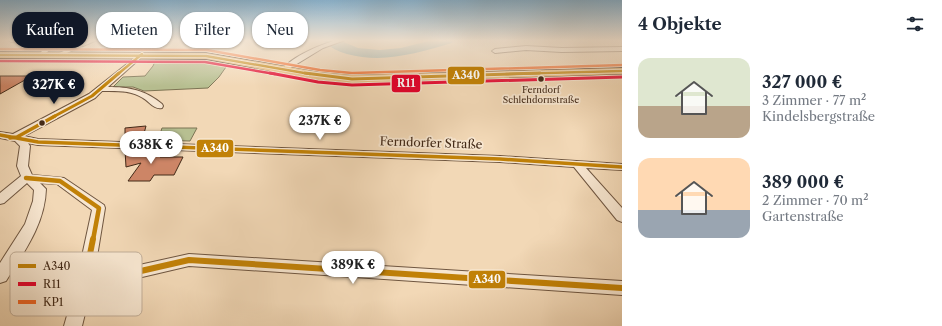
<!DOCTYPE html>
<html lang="de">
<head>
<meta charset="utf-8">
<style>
  body { margin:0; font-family:"Libre Caslon Text",serif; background:#f2f2f3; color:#1f2937; height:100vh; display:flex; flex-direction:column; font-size:15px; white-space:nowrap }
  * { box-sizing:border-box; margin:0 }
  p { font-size:13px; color:#747a83 }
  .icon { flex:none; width:22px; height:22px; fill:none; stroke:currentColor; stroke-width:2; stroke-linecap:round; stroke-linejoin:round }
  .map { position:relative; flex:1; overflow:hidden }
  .panel { display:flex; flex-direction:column; background:#fff; width:320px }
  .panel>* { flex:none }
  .hud { position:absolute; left:12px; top:12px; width:380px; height:36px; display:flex; gap:8px }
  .price { position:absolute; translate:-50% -34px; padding:0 9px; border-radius:14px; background:#fff; color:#222; font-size:13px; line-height:26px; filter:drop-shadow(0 1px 2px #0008) }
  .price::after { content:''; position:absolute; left:50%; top:24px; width:12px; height:9px; margin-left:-6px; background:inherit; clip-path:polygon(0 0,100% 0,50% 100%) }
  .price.on { background:#111827; color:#fff }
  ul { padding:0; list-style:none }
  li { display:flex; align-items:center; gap:12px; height:100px; padding:0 16px }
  li span { display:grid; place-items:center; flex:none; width:112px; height:80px; border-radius:12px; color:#555 }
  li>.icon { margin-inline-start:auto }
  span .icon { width:48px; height:48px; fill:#fffc; stroke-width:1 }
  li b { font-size:17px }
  h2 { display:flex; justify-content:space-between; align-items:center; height:48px; padding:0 16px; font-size:17px }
  .pill { padding:0 14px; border-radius:16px; background:#fff; box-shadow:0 1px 3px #0004; font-size:14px; line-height:36px }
  .pill.on { background:#111827; color:#fff }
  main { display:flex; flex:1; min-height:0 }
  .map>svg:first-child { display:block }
  .green { fill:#b7bf91; stroke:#7d7454 }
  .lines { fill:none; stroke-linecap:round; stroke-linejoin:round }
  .stream { stroke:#797f76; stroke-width:2.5 }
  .river { fill:#9db8b5; fill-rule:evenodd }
  .building { fill:#ce8667; stroke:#432a18 }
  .street-casing { stroke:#6f5640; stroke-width:2 }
  .primary-casing { stroke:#432a18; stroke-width:2 }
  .street { fill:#f7e6d0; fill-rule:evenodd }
  .primary { fill:#e9bc7b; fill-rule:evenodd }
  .bus-1-far4-casing { stroke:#f7e6d0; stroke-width:4 }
  .bus-1-far3-casing { stroke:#f7e6d0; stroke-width:5 }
  .bus-1-far2-casing { stroke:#f7e6d0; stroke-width:6 }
  .bus-1-far1-casing { stroke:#f7e6d0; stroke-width:8 }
  .bus-1-casing { stroke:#f7e6d0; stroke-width:9 }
  .bus-2-far1-casing { stroke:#f7e6d0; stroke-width:4 }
  .bus-2-casing { stroke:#f7e6d0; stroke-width:5 }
  .bus-3-casing { stroke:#f7e6d0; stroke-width:4 }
  .bus-1-far4 { stroke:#c18107; stroke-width:2.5 }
  .bus-1-far3 { stroke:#c18107; stroke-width:3 }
  .bus-1-far2 { stroke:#c18107; stroke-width:3.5 }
  .bus-1-far1 { stroke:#c18107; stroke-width:4.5 }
  .bus-1 { stroke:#c18107; stroke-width:6 }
  .bus-2-far1 { stroke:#e4002b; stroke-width:2.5 }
  .bus-2 { stroke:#e4002b; stroke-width:3 }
  .bus-3 { stroke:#f26522; stroke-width:2.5 }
  .bus-dot { fill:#432a18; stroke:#f7e6d0; stroke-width:1.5 }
  .labels { text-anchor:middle; stroke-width:3.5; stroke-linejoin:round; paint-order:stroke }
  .far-bus-label { font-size:9px; fill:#432a18; stroke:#f7e6d0 }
  .street-label { font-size:12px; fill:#432a18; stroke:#f7e6d0 }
  .key { fill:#f7e6d0; stroke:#c1ae99; stroke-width:1 }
  .key-label { font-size:11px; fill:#432a18 }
  .line-badge { stroke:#f7e6d0; stroke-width:1.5 }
  .badge-label { font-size:11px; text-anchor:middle; font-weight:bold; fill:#fff }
</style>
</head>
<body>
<main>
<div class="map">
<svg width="622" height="326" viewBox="0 0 622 326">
  <rect width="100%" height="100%" fill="#f2d8b6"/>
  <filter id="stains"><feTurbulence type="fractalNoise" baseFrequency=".005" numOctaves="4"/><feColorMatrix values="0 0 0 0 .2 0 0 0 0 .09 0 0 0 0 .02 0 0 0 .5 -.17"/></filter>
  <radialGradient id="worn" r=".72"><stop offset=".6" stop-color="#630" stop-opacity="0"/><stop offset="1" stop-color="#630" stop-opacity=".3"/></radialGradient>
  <g class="green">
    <path d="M157,57c13,1 64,-2 69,10l-7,10 -11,11 -64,3 -11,-4h-20l10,-10 22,-1 8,-10z"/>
    <path d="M162,128h35l-7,13 -32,-1z"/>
  </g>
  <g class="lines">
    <path class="stream" d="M149,46l9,-6"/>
    <path class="river" d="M323,40h16l19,8 22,2 21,-2 31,-8h22l-2,3c-36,10 -68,21 -105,11 -8,-2 -18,-7 -24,-14z"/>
  </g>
  <g class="building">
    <path d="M0,76h32l-32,18z"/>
    <path d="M146,126l-4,15h-17v-13z"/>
    <path d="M125,150h15l-1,4 21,-1v4h23l-9,18h-20l-4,6h-22l13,-18 -15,4z"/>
  </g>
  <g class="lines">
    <g class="street-casing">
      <g id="street">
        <path d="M8,40c13,0 38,-5 47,6l-13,10 -3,-2 9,-9 -8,-2 -29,-1z"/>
        <path d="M89,40h8l-35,15 -5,-1z"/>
        <path d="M336,40h9l-22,8 -36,22 -5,-1c13,-14 36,-23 54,-29z"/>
        <path d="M526,46l36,2 60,-1v4l-60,1 -36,-2 -31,3 -3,-2 3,-2z"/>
        <path d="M142,52l3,2 -1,1 -36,32c21,0 37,3 54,17l1,2 -1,2c-8,2 -13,-7 -19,-10 -12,-8 -27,-7 -41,-7l-7,7 -71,38 14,3 462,17 122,8v6l-36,-2 36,40v14l-5,-2 -43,-53 -74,-5 -462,-17 -10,-2 2,3 -2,20 4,9 32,3 40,27 1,3 -11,67 95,-21 433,27v14l-433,-29 -98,23 -9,37h-18l12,-42 16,-74 -35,-26 -17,-1 6,6c-1,35 -22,63 -40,92l-6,2v-20l25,-39 8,-23 1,-11 -7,-7 -23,20 -4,1v-11l21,-17 -4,-10 3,-20 -5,-5 -15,-3v-6l13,2 76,-40z"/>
      </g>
    </g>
    <g class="primary-casing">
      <path id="primary" d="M0,52l206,1 113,19 33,3 270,-7v6l-270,9 -33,-3 -113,-21 -206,-1z"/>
    </g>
    <use href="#street" class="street"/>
    <use href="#primary" class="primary"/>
    <g class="bus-1-far4-casing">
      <g id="bus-1-far4">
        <path d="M0,55l206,1 104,18"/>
        <path d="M118,74l24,-20"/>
        <path d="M506,74l116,-3"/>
      </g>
    </g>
    <g class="bus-1-far3-casing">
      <g id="bus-1-far3">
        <path d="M305,73l47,6 188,-6"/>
        <path d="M53,117l39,-21 27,-23"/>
      </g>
    </g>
    <g class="bus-1-far2-casing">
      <g id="bus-1-far2">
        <path d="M0,135l38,7 462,17 122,8"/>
        <path d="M10,138l7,-1 38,-21"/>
      </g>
    </g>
    <g class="bus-1-far1-casing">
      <path id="bus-1-far1" d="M26,178l34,3 39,27 -6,32"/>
    </g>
    <g class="bus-1-casing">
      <g id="bus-1">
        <path d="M84,284l9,-45"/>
        <path d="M84,284l105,-24 433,28"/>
      </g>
    </g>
    <g class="bus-2-far1-casing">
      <path id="bus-2-far1" d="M0,61l205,1 70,12"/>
    </g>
    <g class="bus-2-casing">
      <path id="bus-2" d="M270,73l48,9 34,3 270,-8"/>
    </g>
    <g class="bus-3-casing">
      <path id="bus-3" d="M0,49l207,1 113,20 32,3 270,-8"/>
    </g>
    <use href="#bus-1-far4" class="bus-1-far4"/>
    <use href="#bus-1-far3" class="bus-1-far3"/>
    <use href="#bus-1-far2" class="bus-1-far2"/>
    <use href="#bus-1-far1" class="bus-1-far1"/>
    <use href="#bus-1" class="bus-1"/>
    <use href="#bus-2-far1" class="bus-2-far1"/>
    <use href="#bus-2" class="bus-2"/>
    <use href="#bus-3" class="bus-3"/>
  </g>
  <linearGradient id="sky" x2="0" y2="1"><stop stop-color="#8ab6d4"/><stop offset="0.47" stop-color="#f9edde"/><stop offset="1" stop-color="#f9edde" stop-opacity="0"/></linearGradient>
  <rect width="622" height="86" fill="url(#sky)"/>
  <g class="bus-dot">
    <circle cx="541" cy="79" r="3.5"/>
    <circle cx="42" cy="123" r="3.5"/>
  </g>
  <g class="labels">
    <g class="far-bus-label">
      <text x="541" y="93">Ferndorf<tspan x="541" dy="10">Schlehdornstraße</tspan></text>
    </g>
    <g class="street-label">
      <text transform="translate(431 143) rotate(2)" y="4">Ferndorfer Straße</text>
    </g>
  </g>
  <rect x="10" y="252" width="132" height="64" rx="6" class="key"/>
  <rect x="18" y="264" width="18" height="4" fill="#c18107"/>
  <rect x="18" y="282" width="18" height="4" fill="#e4002b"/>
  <rect x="18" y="300" width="18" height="4" fill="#f26522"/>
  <g class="key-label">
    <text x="43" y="270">A340</text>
    <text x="43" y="288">R11</text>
    <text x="43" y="306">KP1</text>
  </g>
  <g class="line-badge">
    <rect x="447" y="66" width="38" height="19" rx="4" fill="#c18107"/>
    <rect x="391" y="74" width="30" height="19" rx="4" fill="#e4002b"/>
    <rect x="196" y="139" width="38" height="19" rx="4" fill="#c18107"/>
    <rect x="468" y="270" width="38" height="19" rx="4" fill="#c18107"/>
  </g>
  <g class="badge-label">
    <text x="466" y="79">A340</text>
    <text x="406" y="87">R11</text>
    <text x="215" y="152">A340</text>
    <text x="487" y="283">A340</text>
  </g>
  <rect width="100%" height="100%" filter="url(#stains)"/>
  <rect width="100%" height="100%" fill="url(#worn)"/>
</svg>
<b class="price on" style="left:54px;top:105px">327K €</b>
<b class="price" style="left:320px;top:141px">237K €</b>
<b class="price" style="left:151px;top:165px">638K €</b>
<b class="price" style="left:353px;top:285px">389K €</b>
<div class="hud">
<a class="pill on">Kaufen</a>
<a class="pill">Mieten</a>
<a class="pill">Filter</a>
<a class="pill">Neu</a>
</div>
</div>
<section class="panel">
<h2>4 Objekte<svg class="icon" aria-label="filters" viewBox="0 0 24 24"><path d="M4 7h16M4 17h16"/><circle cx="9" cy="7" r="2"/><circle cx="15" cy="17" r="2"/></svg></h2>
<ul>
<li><span style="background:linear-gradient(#dfe7d0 60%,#b9a48a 0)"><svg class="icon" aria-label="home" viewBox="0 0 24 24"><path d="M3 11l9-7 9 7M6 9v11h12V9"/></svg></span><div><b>327 000 €</b><p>3 Zimmer · 77 m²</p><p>Kindelsbergstraße</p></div></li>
<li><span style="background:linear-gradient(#ffd9b3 65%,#9aa5b1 0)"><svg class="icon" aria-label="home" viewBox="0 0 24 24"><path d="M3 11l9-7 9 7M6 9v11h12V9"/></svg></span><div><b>389 000 €</b><p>2 Zimmer · 70 m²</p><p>Gartenstraße</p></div></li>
</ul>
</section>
</main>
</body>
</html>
